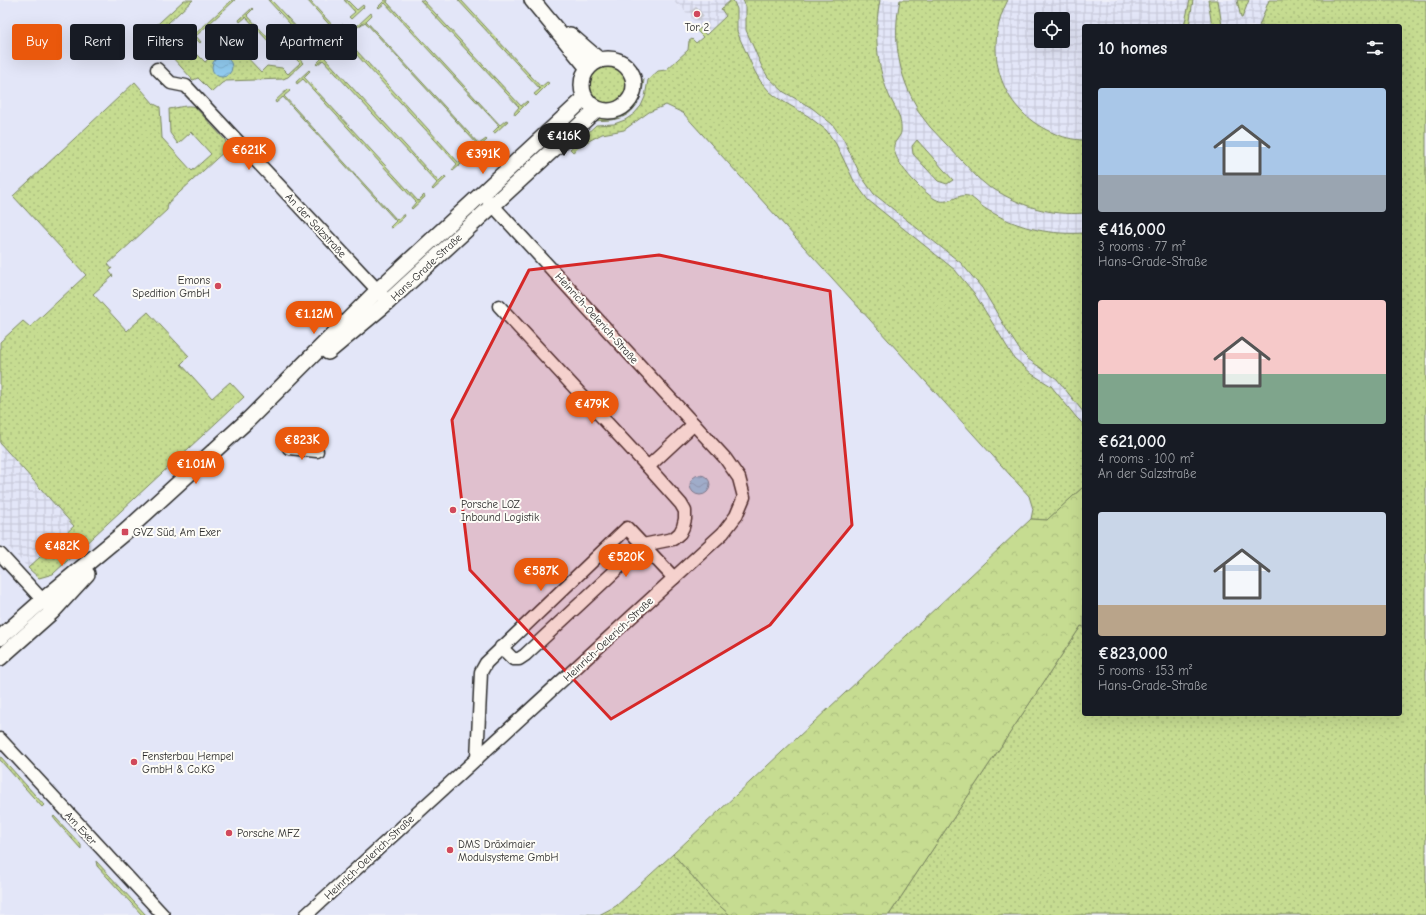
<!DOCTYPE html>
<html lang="en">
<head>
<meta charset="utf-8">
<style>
  body { margin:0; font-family:"Comic Neue",sans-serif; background:#20242c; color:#f1f3f6; height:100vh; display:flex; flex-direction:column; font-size:15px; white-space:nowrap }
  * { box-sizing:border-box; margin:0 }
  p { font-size:13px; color:#9ea1a6 }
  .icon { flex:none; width:22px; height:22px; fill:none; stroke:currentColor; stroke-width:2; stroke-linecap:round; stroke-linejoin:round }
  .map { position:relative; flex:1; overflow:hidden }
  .details { position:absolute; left:1082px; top:24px; width:320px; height:692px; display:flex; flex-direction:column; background:#171b24; border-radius:4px; box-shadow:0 4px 16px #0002 }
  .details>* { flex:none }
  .guide { position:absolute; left:12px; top:24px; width:380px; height:36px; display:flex; gap:8px }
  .controls { position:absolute; left:1034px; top:12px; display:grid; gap:8px }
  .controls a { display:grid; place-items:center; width:36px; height:36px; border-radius:4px; background:#171b24; box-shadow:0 4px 16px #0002; font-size:20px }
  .price { position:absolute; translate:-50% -34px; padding:0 9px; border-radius:14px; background:#ea580c; color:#fff; font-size:13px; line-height:26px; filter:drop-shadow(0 1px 2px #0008) }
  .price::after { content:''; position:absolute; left:50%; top:24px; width:12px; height:9px; margin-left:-6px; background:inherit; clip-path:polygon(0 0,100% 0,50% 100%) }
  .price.on { background:#222; color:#fff }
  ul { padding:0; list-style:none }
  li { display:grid; align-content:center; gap:8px; height:212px; padding:0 16px }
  li span { display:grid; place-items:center; height:124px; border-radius:4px; color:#555 }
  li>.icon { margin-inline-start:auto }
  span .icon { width:72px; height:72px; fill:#fffc; stroke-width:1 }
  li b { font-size:17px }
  h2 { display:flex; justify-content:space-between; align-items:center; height:48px; padding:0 16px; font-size:17px }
  .tag { padding:0 14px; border-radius:4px; background:#171b24; box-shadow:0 4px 16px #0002; font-size:14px; line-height:36px }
  .tag.on { background:#ea580c; color:#fff }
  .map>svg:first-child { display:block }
  .built { fill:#e3e6f8 }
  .industrial { fill:url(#industrial-grid); fill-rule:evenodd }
  .grass { fill:url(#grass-dots); stroke:#78845e }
  .forest { fill:url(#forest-crowns); stroke:#78845e }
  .water { fill:url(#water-waves); stroke:#698ca2 }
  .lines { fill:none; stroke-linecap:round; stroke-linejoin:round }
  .minor-tunnel { stroke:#c7c8cf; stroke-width:12; stroke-dasharray:12 6; stroke-linecap:butt }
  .minor-casing { stroke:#2b2b2b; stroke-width:15 }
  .tertiary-casing { stroke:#2b2b2b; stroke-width:18 }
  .minor { stroke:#fdfcf7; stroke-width:12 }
  .tertiary { stroke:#fdfcf7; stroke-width:15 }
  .marked { fill:#d62828; fill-opacity:0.2; stroke:#d62828; stroke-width:3; stroke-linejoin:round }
  .poi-dot { fill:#d1495b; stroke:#fdfcf7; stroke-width:1.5 }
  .labels { text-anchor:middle; stroke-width:4; stroke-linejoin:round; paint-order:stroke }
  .poi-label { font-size:11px; fill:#2b2b2b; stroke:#fdfcf7; text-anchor:start }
  .street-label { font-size:11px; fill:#2b2b2b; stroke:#fdfcf7 }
</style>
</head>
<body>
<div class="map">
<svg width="1426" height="915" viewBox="0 0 1426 915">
  <defs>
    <pattern id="industrial-grid" width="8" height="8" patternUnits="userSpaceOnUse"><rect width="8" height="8" fill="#e3e6f8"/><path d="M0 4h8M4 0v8" fill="none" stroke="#c3c5d5"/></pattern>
    <pattern id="grass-dots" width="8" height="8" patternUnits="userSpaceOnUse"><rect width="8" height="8" fill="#c6dc91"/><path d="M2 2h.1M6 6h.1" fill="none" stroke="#aabd7d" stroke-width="1.8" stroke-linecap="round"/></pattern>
    <pattern id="forest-crowns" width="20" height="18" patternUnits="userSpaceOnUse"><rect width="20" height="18" fill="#c6dc91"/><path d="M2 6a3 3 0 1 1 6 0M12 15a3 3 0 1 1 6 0" fill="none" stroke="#aabd7d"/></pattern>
    <pattern id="water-waves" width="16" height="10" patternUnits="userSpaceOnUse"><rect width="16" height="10" fill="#92cdf2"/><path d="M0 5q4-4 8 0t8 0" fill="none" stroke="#7eb0d0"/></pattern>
  </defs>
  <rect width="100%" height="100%" fill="#eeeff8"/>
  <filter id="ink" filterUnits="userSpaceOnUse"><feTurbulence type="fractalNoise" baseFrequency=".025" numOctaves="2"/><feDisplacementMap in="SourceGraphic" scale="8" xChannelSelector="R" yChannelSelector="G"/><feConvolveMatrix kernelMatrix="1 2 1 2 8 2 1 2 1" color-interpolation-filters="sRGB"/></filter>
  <g filter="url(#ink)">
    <path class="built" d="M0,0h673l8,10 2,-1 31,34 370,446 -2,-1 -51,31 -415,387 -17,9 -18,-1 -1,1h-580z"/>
    <g class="industrial">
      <path d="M673,0h626l-10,26h-205v426l-401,-443 -1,2zM1041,19h22v22h-22z"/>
      <path d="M0,443l74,83 -46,42 -28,-31z"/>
    </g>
    <g class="grass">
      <path d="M184,0h9l-25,23 5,6 -5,5 24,26 6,-5 7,7 23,-21 -5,-6 8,-8 2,2 -7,6 35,37 6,-6 15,2 6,6 12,-11 -6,-6 2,-2 7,8 -15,14 -5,2 -57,2 -4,2 -10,9 -14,-14 -5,2 -44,-48z"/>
      <path d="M232,0h3l-39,36 5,6 -1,1 -13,-13 1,-1 6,6z"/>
      <path d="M268,0h3l45,48 6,-5 1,1 -13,13 -2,-2 6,-5z"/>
      <path d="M307,0h2l27,29 7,-5 1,1 -13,13 -2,-2 6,-5z"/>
      <path d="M344,0h3l10,10 6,-5 1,2 -13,12 -2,-2 6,-5z"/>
      <path d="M385,0h3l-1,2 113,123 6,-5 2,1 -13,12 -2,-1 6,-6 -114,-123 -6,5 -1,-1z"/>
      <path d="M420,0h3l98,106 6,-5 1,1 -13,13 -1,-2 5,-6z"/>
      <path d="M458,0h3l80,87 6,-5 2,1 -13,13 -2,-2 6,-5z"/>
      <path d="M731,0h2l4,9v22l3,8 15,33 6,10 9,10 9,7 29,17 18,14 10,14 18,37 14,19 87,70 19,23 40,65 18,16 19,12 25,31 8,8v64l-2,-1 -35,32 -16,-1 2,-10 -4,-13 -346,-383 -17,-8 -17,7 -25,18 -22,4 -19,10 -10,8 -3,-3 26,-24 18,-1 11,-4 9,-6 7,-8 4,-9 3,-17 10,-9 8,-1 22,-20 1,-9 3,-2 4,4 7,-6 -6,-6 3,-3 6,7 20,-19 -5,-7z"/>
      <path d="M743,0h137c-6,31 -4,63 8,93 3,8 11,19 12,27 1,4 2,12 0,15 -2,4 -5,6 -6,10 -2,17 28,46 41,54 14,8 23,-8 36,-2 2,1 3,3 5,4 5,5 11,9 17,12 28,16 59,22 91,20v180l-27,-34 -29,-20 -7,-7 -11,-17 -28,-47 -21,-25 -87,-69 -13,-18 -17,-36 -12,-16 -20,-16 -28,-16 -16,-15 -6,-10 -16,-37v-23z"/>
      <path d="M900,0h108c-26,49 -9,109 43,132 11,5 22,8 33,8v73c-33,3 -64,-7 -92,-25h-2l-12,-10 -48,-51 -13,-17v-3c-19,-32 -25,-70 -17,-107z"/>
      <path d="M1190,0h3l-4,26h-5z"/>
      <path d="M1208,0h10l4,26h-10z"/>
      <path d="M1237,0h12l-7,18h-1z"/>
      <path d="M1269,0h157v915h-537l192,-289 3,1v87h316v-688h-141z"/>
      <path d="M252,8l1,1 -6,6 35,38 6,-6 1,2 -13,12 -1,-2 5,-5 -34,-37 -6,5 -1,-2z"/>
      <path d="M371,13l1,2 -6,6 113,123 7,-5 1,1 -13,12 -2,-1 6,-6 -113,-123 -7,5 -1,-1z"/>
      <path d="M350,32l1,2 -5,5 113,124 6,-5 2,1 -14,12 -1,-1 5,-6 -113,-123 -6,5 -1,-1z"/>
      <path d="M329,51l2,2 -6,5 114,124 6,-6 1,2 -13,12 -1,-1 5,-6 -114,-123 -6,5 -1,-1z"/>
      <circle cx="608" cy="86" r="20"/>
      <path d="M309,70l1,1 -6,6 114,124 6,-6 1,2 -13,12 -1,-1 5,-6 -113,-123 -6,5 -1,-2z"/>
      <path d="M644,79c-2,18 -8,36 -28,40 -7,2 -15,1 -22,2l2,-4c19,-2 33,1 41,-21 3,-6 3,-12 7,-17z"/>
      <path d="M135,82l19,22 6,3 2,31 30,33 19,-17 -20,-22 -13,12 -8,-11 -1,-24c9,-1 18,-5 26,-2l30,33 2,5v4l-59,54 -1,7 -59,54 4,5 -3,2 4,5 -20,18 34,37 21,-19 41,44 -8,8 31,34 18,-16 14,15 -191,177 -14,4 -11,-10 46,-42 -74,-83v-101l23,-21 7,6 56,-52 -73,-79z"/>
      <path d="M288,89l2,2 -6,5 113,124 7,-6 1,2 -13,12 -2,-1 6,-6 -113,-124 -7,6 -1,-2z"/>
      <path d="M917,140l36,40 -6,4 -9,-3 -25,-27 -1,-8z"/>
      <path d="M0,756l44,49 -2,2 -42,-47z"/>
      <path d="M54,816l27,29v4l-25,-28 -3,-4z"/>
      <path d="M673,854l40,46 17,15h-150l1,-1 18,1 17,-9z"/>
      <path d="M96,861l50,54h-4l-45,-49z"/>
    </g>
    <path class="forest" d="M1082,488l2,1v138l-3,-1 -192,289h-159l-17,-15 -40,-46 358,-335 16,1z"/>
    <g class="water">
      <circle cx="222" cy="67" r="10"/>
      <circle cx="700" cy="485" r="10"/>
    </g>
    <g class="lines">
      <path class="minor-tunnel" d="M694,16l6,-5"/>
      <g class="minor-casing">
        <g id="minor">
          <path d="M157,69l14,14 15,3 197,210"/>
          <path d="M499,306l149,161 46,-43"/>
          <path d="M289,448l28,3"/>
          <path d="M0,554l48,52"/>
          <path d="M501,647l12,12h6l6,-4 118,-110 30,-6 7,-6 3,-6 2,-8v-8l-4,-7 -33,-37"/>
          <path d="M0,739l163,176"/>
          <path d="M477,759l4,-87 5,-9 141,-135 47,50"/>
          <path d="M306,915l417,-382 13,-17 8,-19 -5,-19 -14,-20 -238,-259"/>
        </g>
      </g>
      <g class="tertiary-casing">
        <g id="tertiary">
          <path d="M532,0l56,68"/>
          <path d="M570,35l29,25"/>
          <circle cx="608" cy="85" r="26"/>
          <path d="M328,352l61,-51 208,-192"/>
          <path d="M0,638l43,-38 82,-68 124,-113 129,-129 207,-192"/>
          <path d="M0,658l53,-47 34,-37"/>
        </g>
      </g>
      <use href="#minor" class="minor"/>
      <use href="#tertiary" class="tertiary"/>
    </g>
  </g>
  <path class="marked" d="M659,255l171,36 22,234 -82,100 -159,94 -141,-149 -18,-150 77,-150z"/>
  <g class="poi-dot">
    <circle cx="697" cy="14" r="4"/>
    <circle cx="218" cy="286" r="4"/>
    <circle cx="453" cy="510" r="4"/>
    <rect x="121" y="528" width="8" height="8" rx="2"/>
    <circle cx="134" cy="762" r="4"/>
    <circle cx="229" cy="833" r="4"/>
    <circle cx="450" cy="850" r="4"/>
  </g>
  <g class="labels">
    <g class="poi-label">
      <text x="697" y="31" text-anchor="middle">Tor 2</text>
      <text x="210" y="284" text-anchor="end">Emons<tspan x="210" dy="13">Spedition GmbH</tspan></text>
      <text x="461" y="508">Porsche LOZ<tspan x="461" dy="13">Inbound Logistik</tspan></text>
      <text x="133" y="536">GVZ Süd, Am Exer</text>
      <text x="142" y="760">Fensterbau Hempel<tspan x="142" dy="13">GmbH &amp; Co.KG</tspan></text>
      <text x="237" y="837">Porsche MFZ</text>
      <text x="458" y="848">DMS Dräxlmaier<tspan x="458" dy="13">Modulsysteme GmbH</tspan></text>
    </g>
    <g class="street-label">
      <text transform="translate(316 225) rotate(47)" y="4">An der Salzstraße</text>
      <text transform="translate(426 267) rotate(-43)" y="4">Hans-Grade-Straße</text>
      <text transform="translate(597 318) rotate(48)" y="4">Heinrich-Oelerich-Straße</text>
      <text transform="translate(608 639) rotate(-43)" y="4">Heinrich-Oelerich-Straße</text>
      <text transform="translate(81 828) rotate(47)" y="4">Am Exer</text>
      <text transform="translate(369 857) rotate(-43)" y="4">Heinrich-Oelerich-Straße</text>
    </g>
  </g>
</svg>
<div class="controls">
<a><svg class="icon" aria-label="locate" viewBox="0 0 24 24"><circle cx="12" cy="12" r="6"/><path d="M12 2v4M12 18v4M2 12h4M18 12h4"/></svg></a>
</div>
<b class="price on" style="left:564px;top:157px">€416K</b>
<b class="price" style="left:249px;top:171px">€621K</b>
<b class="price" style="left:483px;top:175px">€391K</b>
<b class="price" style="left:314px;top:335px">€1.12M</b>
<b class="price" style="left:592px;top:425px">€479K</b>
<b class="price" style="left:302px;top:461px">€823K</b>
<b class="price" style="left:196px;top:485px">€1.01M</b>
<b class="price" style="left:62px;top:567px">€482K</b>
<b class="price" style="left:626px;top:578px">€520K</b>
<b class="price" style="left:541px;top:592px">€587K</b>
<div class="guide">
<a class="tag on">Buy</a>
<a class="tag">Rent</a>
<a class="tag">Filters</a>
<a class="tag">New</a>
<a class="tag">Apartment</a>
</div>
<section class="details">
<h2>10 homes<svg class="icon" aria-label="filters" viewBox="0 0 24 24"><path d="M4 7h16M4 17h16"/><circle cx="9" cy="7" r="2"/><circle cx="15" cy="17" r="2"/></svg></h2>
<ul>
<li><span style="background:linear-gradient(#a9c7e8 70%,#9aa5b1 0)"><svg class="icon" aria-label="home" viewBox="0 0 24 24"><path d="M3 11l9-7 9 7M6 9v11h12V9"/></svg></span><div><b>€416,000</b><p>3 rooms · 77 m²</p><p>Hans-Grade-Straße</p></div></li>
<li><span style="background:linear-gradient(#f6c9c9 60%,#7fa58c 0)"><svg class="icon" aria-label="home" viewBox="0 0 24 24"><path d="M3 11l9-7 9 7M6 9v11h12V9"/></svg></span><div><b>€621,000</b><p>4 rooms · 100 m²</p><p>An der Salzstraße</p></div></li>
<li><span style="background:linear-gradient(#c9d6e8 75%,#b9a48a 0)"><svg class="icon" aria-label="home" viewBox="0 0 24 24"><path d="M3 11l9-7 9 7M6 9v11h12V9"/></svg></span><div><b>€823,000</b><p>5 rooms · 153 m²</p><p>Hans-Grade-Straße</p></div></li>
</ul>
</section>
</div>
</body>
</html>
